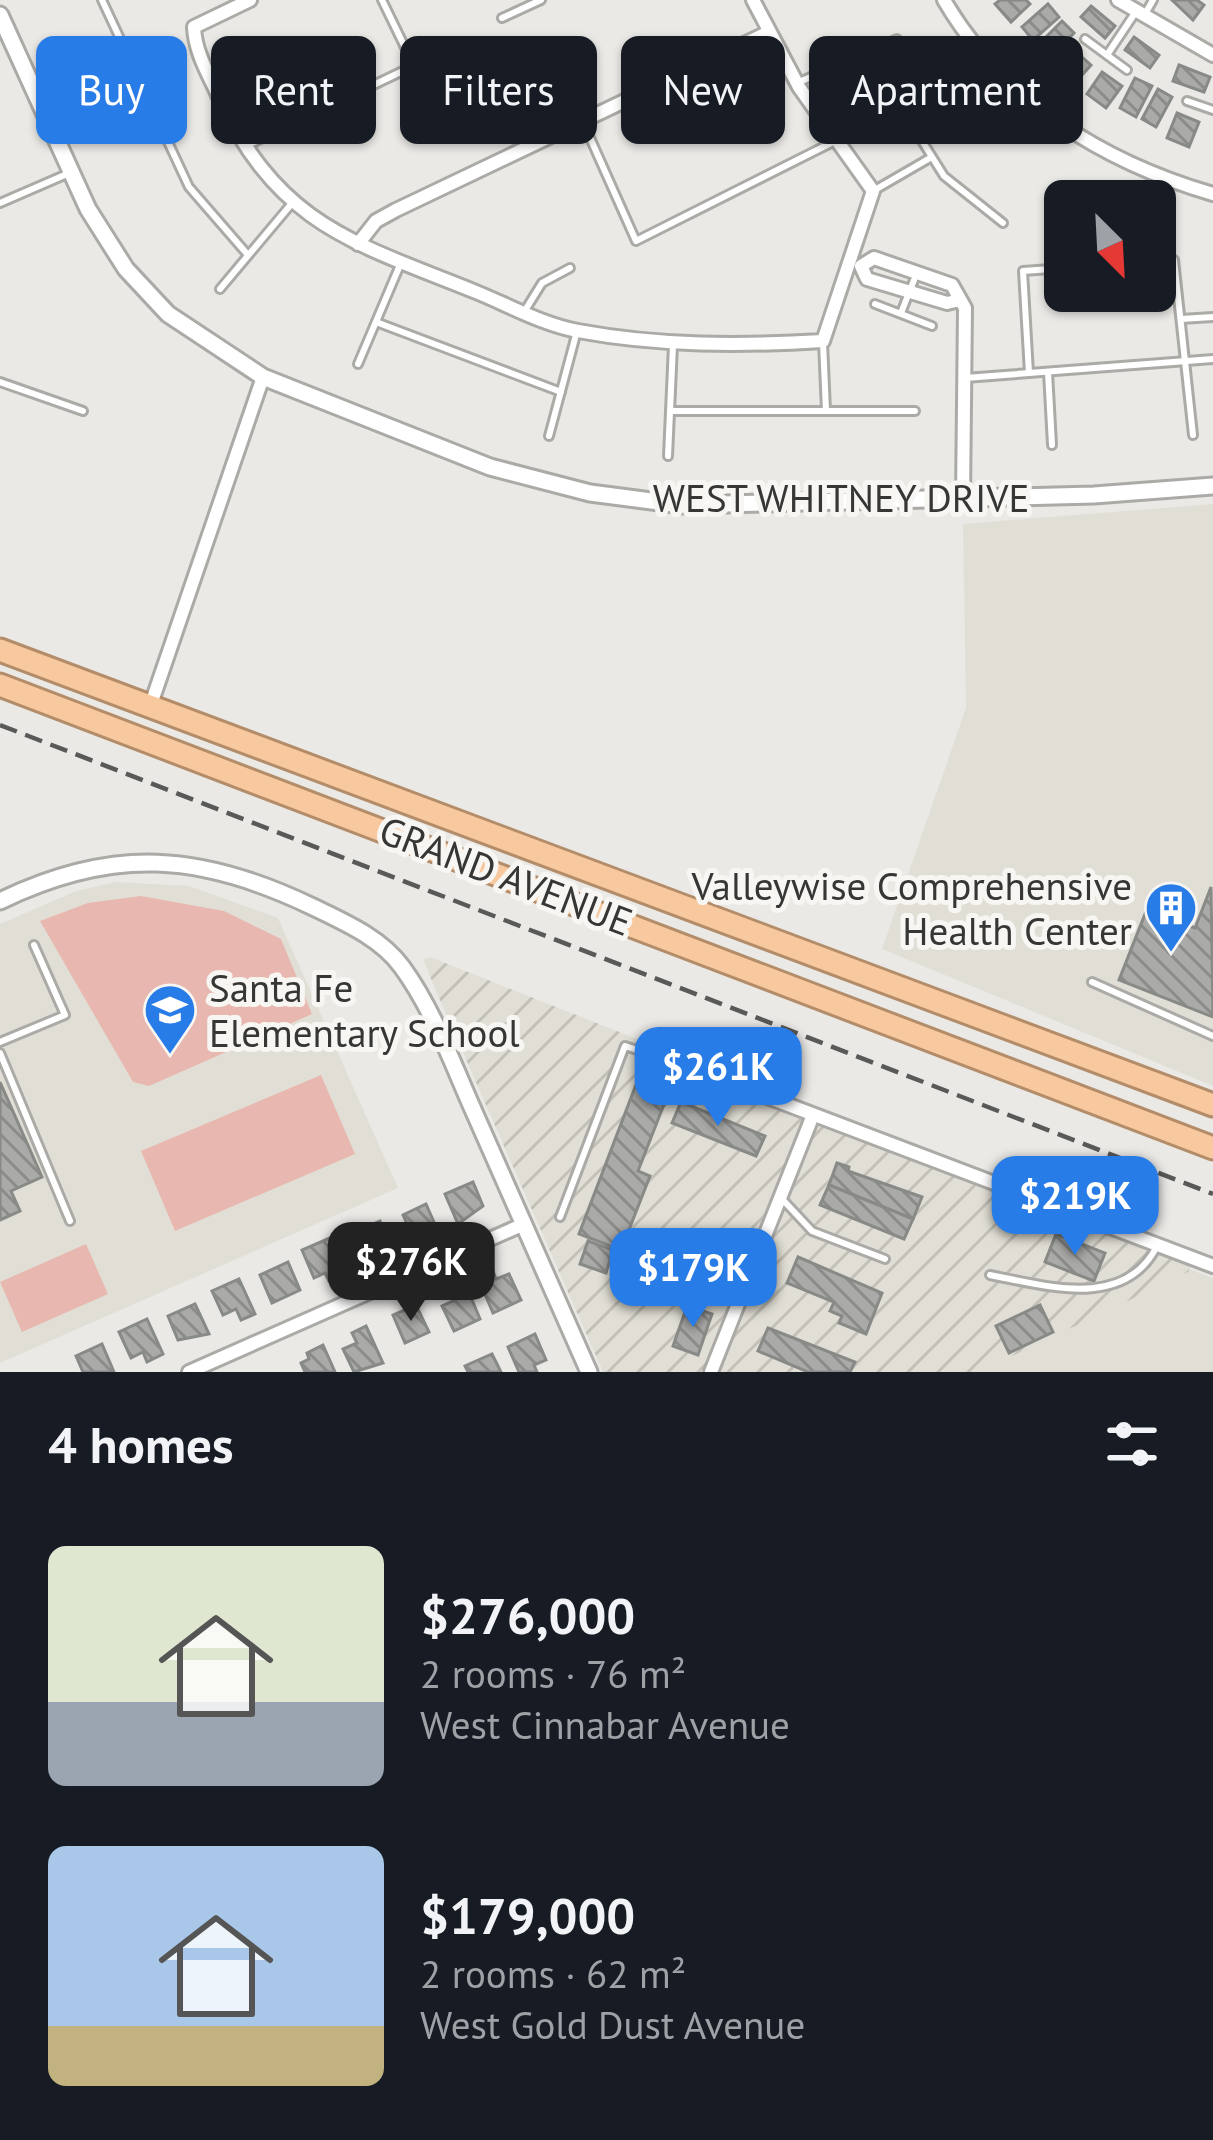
<!DOCTYPE html>
<html lang="en">
<head>
<meta charset="utf-8">
<style>
  body { margin:0; font-family:"PT Sans",sans-serif; background:#242831; color:#f1f3f6; height:100vh; display:flex; flex-direction:column; font-size:45px; white-space:nowrap }
  * { box-sizing:border-box; margin:0 }
  p { font-size:39px; color:#9ea1a6 }
  .icon { flex:none; width:66px; height:66px; fill:none; stroke:currentColor; stroke-width:2; stroke-linecap:round; stroke-linejoin:round }
  .map { position:relative; height:1372px; overflow:hidden }
  .sheet { display:flex; flex-direction:column; background:#171b24; flex:1 }
  .sheet>* { flex:none }
  .hud { position:absolute; left:36px; top:36px; width:1143px; height:108px; display:flex; gap:24px }
  .needle { width:78px; rotate:156deg }
  .tools { position:absolute; left:1044px; top:180px; display:grid; gap:24px }
  .tools a { display:grid; place-items:center; width:132px; height:132px; border-radius:18px; background:#171b24; box-shadow:0 3px 9px #0004; font-size:60px }
  .price { position:absolute; translate:-50% -102px; padding:0 27px; border-radius:24px; background:#287ce7; color:#fff; font-size:39px; line-height:78px; filter:drop-shadow(0 3px 6px #0008) }
  .price::after { content:''; position:absolute; left:50%; top:72px; width:36px; height:27px; margin-left:-18px; background:inherit; clip-path:polygon(0 0,100% 0,50% 100%) }
  .price.on { background:#222; color:#fff }
  ul { padding:0; list-style:none }
  li { display:flex; align-items:center; gap:36px; height:300px; padding:0 48px }
  li span { display:grid; place-items:center; flex:none; width:336px; height:240px; border-radius:18px; color:#555 }
  li>.icon { margin-inline-start:auto }
  span .icon { width:144px; height:144px; fill:#fffc; stroke-width:1 }
  li b { font-size:51px }
  h2 { display:flex; justify-content:space-between; align-items:center; height:144px; padding:0 48px; font-size:51px }
  .tag { padding:0 42px; border-radius:18px; background:#171b24; box-shadow:0 3px 9px #0004; font-size:42px; line-height:108px }
  .tag.on { background:#287ce7; color:#fff }
  .map>svg:first-child { display:block }
  .built { fill:#e1dfd5 }
  .industrial { fill:url(#industrial-furrows) }
  .green { fill:#e8b8b0 }
  .building { fill:url(#building-back-hatch); stroke:#888a87; stroke-width:3 }
  .lines { fill:none; stroke-linecap:round; stroke-linejoin:round }
  .service-casing { stroke:#abaaa7; stroke-width:12 }
  .minor-casing { stroke:#abaaa7; stroke-width:18 }
  .tertiary-casing { stroke:#abaaa7; stroke-width:21 }
  .trunk-casing { stroke:#b38c69; stroke-width:27 }
  .service { stroke:#fff; stroke-width:6 }
  .minor { stroke:#fff; stroke-width:12 }
  .tertiary { stroke:#fff; stroke-width:15 }
  .trunk { stroke:#f8c89e; stroke-width:21 }
  .rail { stroke:#595958; stroke-width:4.5; stroke-dasharray:18 9; stroke-linecap:butt }
  .labels { text-anchor:middle; stroke-width:10; stroke-linejoin:round; paint-order:stroke }
  .street-label { font-size:39px; fill:#363635; stroke:#f7f6f3 }
  .poi-label { font-size:39px; fill:#363635; stroke:#f7f6f3; text-anchor:end }
</style>
</head>
<body>
<div class="map">
<svg width="1213" height="1372" viewBox="0 0 1213 1372">
  <defs>
    <pattern id="industrial-furrows" width="10" height="10" patternUnits="userSpaceOnUse" patternTransform="scale(3)"><rect width="10" height="10" fill="#e1dfd5"/><path d="M-1 1l2-2M0 10L10 0M9 11l2-2" fill="none" stroke="#c2c0b7"/></pattern>
    <pattern id="building-back-hatch" width="6" height="6" patternUnits="userSpaceOnUse" patternTransform="scale(3)"><rect width="6" height="6" fill="#aaaba9"/><path d="M-1 5l2 2M0 0l6 6M5-1l2 2" fill="none" stroke="#8b8c8a"/></pattern>
  </defs>
  <rect width="100%" height="100%" fill="#eae9e6"/>
  <g class="built">
    <path d="M1213,504v582l-331,-137 84,-241 -3,-184z"/>
    <path d="M116,882l73,4 89,32 120,270 -398,175v-439l76,-33z"/>
    <path d="M1189,1269l24,9v94h-234z"/>
  </g>
  <path class="industrial" d="M430,957l255,101 512,193 -9,21 -209,100h-376l-167,-381 -13,-32z"/>
  <g class="green">
    <path d="M141,896l83,15 57,28 31,75 -163,72 -16,-4 -93,-161 48,-18z"/>
    <path d="M321,1075l34,79 -180,77 -34,-80z"/>
    <path d="M86,1244l22,50 -86,38 -22,-50z"/>
  </g>
  <g class="building">
    <path d="M1000,0h26l4,4 -19,18 -16,-18z"/>
    <path d="M1172,0h25l7,5 -11,15z"/>
    <path d="M1048,4l11,13 -26,23 -11,-13z"/>
    <path d="M1091,6l24,20 -10,12 -24,-21z"/>
    <path d="M1062,21l12,12 -24,24 -12,-12z"/>
    <path d="M1134,37l25,18 -9,13 -25,-18z"/>
    <path d="M1074,50l17,15 -19,21 -17,-16z"/>
    <path d="M1179,65l31,12 -6,15 -31,-11z"/>
    <path d="M1102,72l20,14 -16,22 -19,-14z"/>
    <path d="M1135,78l17,8 -16,31 -16,-9z"/>
    <path d="M1158,89l14,8 -16,30 -14,-8z"/>
    <path d="M1177,113l22,9 -10,25 -22,-9z"/>
    <path d="M1211,887l2,130 -94,-37 28,-71 48,19z"/>
    <path d="M0,1082l42,95 -31,14 9,20 -20,9z"/>
    <path d="M637,1082l31,12 -30,77 12,5 -29,74 -42,-16z"/>
    <path d="M681,1102l84,34 -9,20 -84,-33z"/>
    <path d="M837,1163l12,4 -1,4 74,26 -9,22 -84,-34z"/>
    <path d="M473,1182l10,24 -25,18 -13,-30z"/>
    <path d="M829,1185l84,34 -9,20 -84,-34z"/>
    <path d="M426,1204l11,25 -23,10 -11,-24z"/>
    <path d="M380,1221l12,28 -29,12 -12,-27z"/>
    <path d="M1056,1234l49,19 -11,28 -49,-19z"/>
    <path d="M332,1237l15,36 -18,8 -4,-8 -11,5 -12,-28z"/>
    <path d="M588,1241l25,9 -7,23 -26,-9z"/>
    <path d="M798,1257l84,36 -16,41 -27,-11 3,-7 -12,-5 4,-9 -47,-19z"/>
    <path d="M288,1262l12,28 -28,13 -12,-28z"/>
    <path d="M493,1271l3,8 13,-5 12,26 -28,13 -15,-35z"/>
    <path d="M239,1279l16,35 -14,6 -5,-11 -13,6 -11,-24z"/>
    <path d="M465,1283l15,36 -26,12 -12,-25 13,-6 -5,-10z"/>
    <path d="M195,1304l14,30 -31,6 -10,-24z"/>
    <path d="M416,1305l13,27 -24,11 -12,-28z"/>
    <path d="M1040,1305l13,27 -44,21 -13,-27z"/>
    <path d="M687,1306l25,8 -14,41 -25,-9z"/>
    <path d="M147,1319l16,35 -16,8 -4,-10 -12,6 -12,-26z"/>
    <path d="M366,1326l17,37 -29,9 -11,-23 14,-6 -5,-10z"/>
    <path d="M768,1328l87,34 -5,10h-42l-50,-21z"/>
    <path d="M535,1334l11,26 -12,5 3,7h-18l-11,-25z"/>
    <path d="M102,1344l12,28h-31l-7,-16z"/>
    <path d="M323,1345l12,27h-30l-4,-9 8,-4 -2,-6z"/>
    <path d="M492,1354l9,18h-33l-3,-6z"/>
  </g>
  <g class="lines">
    <g class="service-casing">
      <g id="service">
        <path d="M102,0l87,187 59,68"/>
        <path d="M382,0l32,66"/>
        <path d="M1145,14l8,-14"/>
        <path d="M502,18l39,-18"/>
        <path d="M1085,39l42,31"/>
        <path d="M861,55l20,38 31,32 32,51 59,47"/>
        <path d="M1107,55l28,-42"/>
        <path d="M797,83l100,-44"/>
        <path d="M1187,101l26,9"/>
        <path d="M583,122l53,119 199,-100"/>
        <path d="M248,145l207,-99"/>
        <path d="M873,191l57,-33"/>
        <path d="M0,203l67,-29"/>
        <path d="M1155,262l19,-2 19,175"/>
        <path d="M220,289l73,-87"/>
        <path d="M875,304l57,22"/>
        <path d="M524,312l18,-29 28,-15"/>
        <path d="M901,313l15,-38"/>
        <path d="M1181,319l32,-2"/>
        <path d="M376,322l185,70"/>
        <path d="M823,342l3,69"/>
        <path d="M358,364l42,-99"/>
        <path d="M1048,372l4,73"/>
        <path d="M1029,373l-6,-102 42,-3"/>
        <path d="M965,378l248,-19"/>
        <path d="M0,382l83,29"/>
        <path d="M670,411h245"/>
        <path d="M549,436l28,-105"/>
        <path d="M668,456l5,-111"/>
        <path d="M1092,982l121,54"/>
        <path d="M0,1042l65,-27 -31,-70"/>
        <path d="M0,1053l70,168"/>
        <path d="M783,1200l29,31 73,28"/>
        <path d="M560,1217l65,-171 58,19"/>
        <path d="M990,1275c57,11 135,35 167,-29"/>
      </g>
    </g>
    <g class="minor-casing">
      <g id="minor">
        <path d="M250,0l-56,27c1,25 14,46 24,68 60,130 134,147 258,197 32,13 68,33 102,39 81,15 163,15 245,10l50,-150 -74,-104 -46,-87"/>
        <path d="M944,0c59,101 159,162 269,194"/>
        <path d="M1118,0l95,55"/>
        <path d="M358,244l18,-23 20,-11 371,-177"/>
        <path d="M960,300l-13,3 -80,-24 -6,-13 13,-8 78,27 13,23 -2,191"/>
        <path d="M150,707l113,-330"/>
        <path d="M683,1065l530,201"/>
        <path d="M189,1372l335,-148"/>
        <path d="M711,1372l102,-257"/>
      </g>
    </g>
    <g class="tertiary-casing">
      <g id="tertiary">
        <path d="M0,15l88,194 38,60 42,45 95,63 227,90 100,26 92,12 412,-10 119,-9"/>
        <path d="M0,901c113,-55 201,-48 313,6 31,15 68,31 89,60 32,44 51,98 73,147 38,86 76,172 114,258"/>
      </g>
    </g>
    <g class="trunk-casing">
      <g id="trunk">
        <path d="M0,650l1213,455"/>
        <path d="M0,685l1213,463"/>
      </g>
    </g>
    <use href="#service" class="service"/>
    <use href="#minor" class="minor"/>
    <use href="#tertiary" class="tertiary"/>
    <use href="#trunk" class="trunk"/>
    <path class="rail" d="M0,725l1213,469"/>
  </g>
  <defs>
    <g id="building-pin" transform="scale(2.7)"><path d="M0 17L-7.5 6A9.5 9.5 0 1 1 7.5 6Z" fill="#287ce7" stroke="#f7f6f3"/><path d="M-4-6H4V6H1V3H-1V6H-4ZM-2.5-4.3h1.7v1.8h-1.7ZM.8-4.3h1.7v1.8H.8ZM-2.5-1h1.7V.8h-1.7ZM.8-1h1.7V.8H.8Z" fill="#fff"/></g>
    <g id="school-pin" transform="scale(2.7)"><path d="M0 17L-7.5 6A9.5 9.5 0 1 1 7.5 6Z" fill="#287ce7" stroke="#f7f6f3"/><path d="M0-5L7-2L0 1L-7-2ZM-4 1L0 2.5L4 1V4Q0 6-4 4Z" fill="#fff"/></g>
  </defs>
  <g fill-rule="evenodd">
    <use href="#building-pin" x="1171" y="908"/>
    <use href="#school-pin" x="170" y="1010"/>
  </g>
  <g class="labels">
    <g class="street-label">
      <text x="841" y="512">WEST WHITNEY DRIVE</text>
      <text transform="translate(506 876) rotate(21)" y="14">GRAND AVENUE</text>
    </g>
    <g class="poi-label">
      <text x="1132" y="900">Valleywise Comprehensive<tspan x="1132" dy="45">Health Center</tspan></text>
      <text x="209" y="1002" text-anchor="start">Santa Fe<tspan x="209" dy="45">Elementary School</tspan></text>
    </g>
  </g>
</svg>
<div class="tools">
<a><svg class="needle" viewBox="-14 -14 28 28"><path d="M0-13l5 13h-10z" fill="#e53935"/><path d="M0 13l5-13h-10z" fill="#9ea1a6"/></svg></a>
</div>
<b class="price" style="left:718px;top:1129px">$261K</b>
<b class="price" style="left:1075px;top:1258px">$219K</b>
<b class="price on" style="left:411px;top:1324px">$276K</b>
<b class="price" style="left:693px;top:1330px">$179K</b>
<div class="hud">
<a class="tag on">Buy</a>
<a class="tag">Rent</a>
<a class="tag">Filters</a>
<a class="tag">New</a>
<a class="tag">Apartment</a>
</div>
</div>
<section class="sheet">
<h2>4 homes<svg class="icon" aria-label="filters" viewBox="0 0 24 24"><path d="M4 7h16M4 17h16"/><circle cx="9" cy="7" r="2"/><circle cx="15" cy="17" r="2"/></svg></h2>
<ul>
<li><span style="background:linear-gradient(#dfe7d0 65%,#9aa5b1 0)"><svg class="icon" aria-label="home" viewBox="0 0 24 24"><path d="M3 11l9-7 9 7M6 9v11h12V9"/></svg></span><div><b>$276,000</b><p>2 rooms · 76 m²</p><p>West Cinnabar Avenue</p></div></li>
<li><span style="background:linear-gradient(#a9c7e8 75%,#c2b280 0)"><svg class="icon" aria-label="home" viewBox="0 0 24 24"><path d="M3 11l9-7 9 7M6 9v11h12V9"/></svg></span><div><b>$179,000</b><p>2 rooms · 62 m²</p><p>West Gold Dust Avenue</p></div></li>
</ul>
</section>
</body>
</html>
